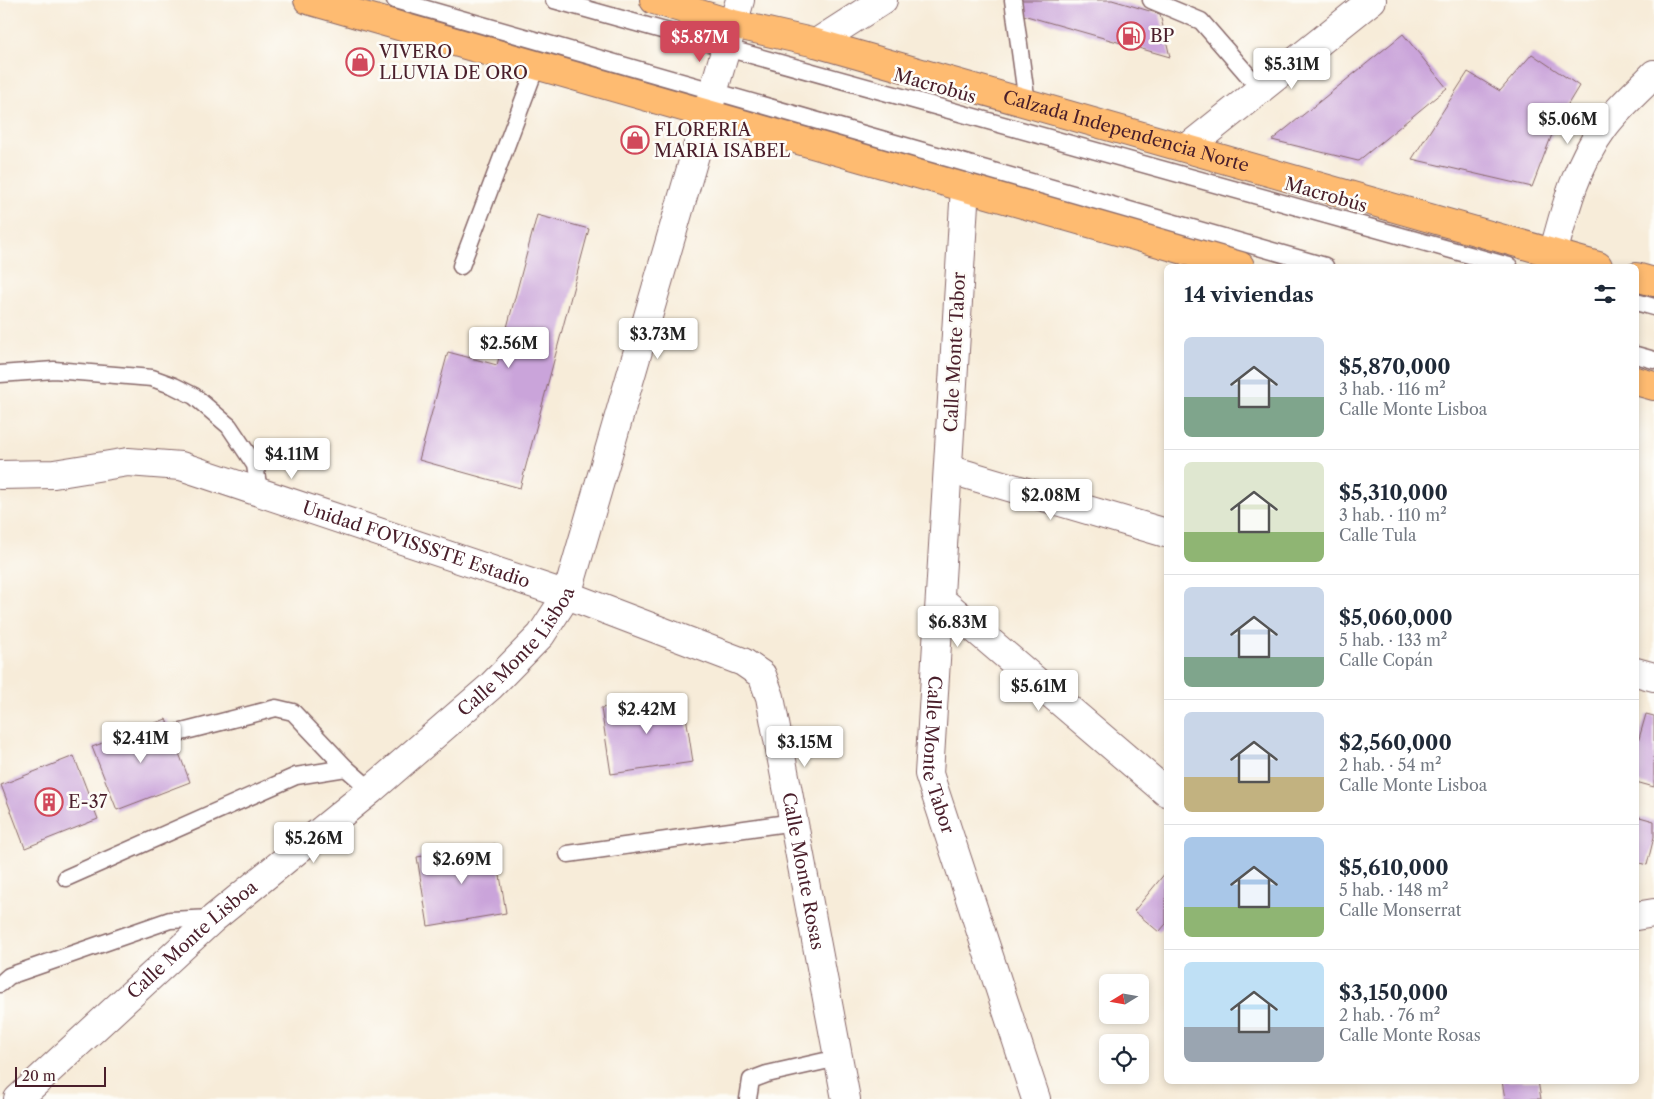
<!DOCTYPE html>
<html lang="es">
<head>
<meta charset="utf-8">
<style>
  body { margin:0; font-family:"Libre Caslon Text",serif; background:#f2f2f3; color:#1f2937; height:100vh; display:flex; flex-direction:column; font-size:19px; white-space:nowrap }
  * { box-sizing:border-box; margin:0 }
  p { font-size:16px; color:#747a83 }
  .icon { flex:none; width:28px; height:28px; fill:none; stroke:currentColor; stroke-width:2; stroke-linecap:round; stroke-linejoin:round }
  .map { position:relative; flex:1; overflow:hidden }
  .panel { position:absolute; left:1164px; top:264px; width:475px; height:820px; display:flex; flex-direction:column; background:#fff; border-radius:8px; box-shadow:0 2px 8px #0003 }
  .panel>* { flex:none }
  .needle { width:32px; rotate:259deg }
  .buttons { position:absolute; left:1099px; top:974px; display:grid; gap:10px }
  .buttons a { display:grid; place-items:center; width:50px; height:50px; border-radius:8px; background:#fff; box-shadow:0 2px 8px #0003; font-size:25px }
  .scale { position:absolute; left:15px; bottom:12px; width:91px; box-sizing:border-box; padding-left:5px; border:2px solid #4a1f2b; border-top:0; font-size:14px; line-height:18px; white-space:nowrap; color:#4a1f2b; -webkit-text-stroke:4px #fdfcf7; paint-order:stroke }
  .price { position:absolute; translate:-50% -42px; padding:0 11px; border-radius:5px; background:#fff; color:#222; font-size:16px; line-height:32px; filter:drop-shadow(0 1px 2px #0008) }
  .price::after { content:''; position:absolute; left:50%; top:30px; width:15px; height:11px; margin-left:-8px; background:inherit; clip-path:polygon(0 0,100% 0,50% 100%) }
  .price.current { background:#d1495b; color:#fff }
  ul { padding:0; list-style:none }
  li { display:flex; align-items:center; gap:15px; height:125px; padding:0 20px }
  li+li { border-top:1px solid #e0e1e3 }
  li span { display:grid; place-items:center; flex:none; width:140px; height:100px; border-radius:8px; color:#555 }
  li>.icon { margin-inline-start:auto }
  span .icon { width:60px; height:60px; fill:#fffc; stroke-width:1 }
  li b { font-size:21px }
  h2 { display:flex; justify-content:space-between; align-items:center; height:60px; padding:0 20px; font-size:21px }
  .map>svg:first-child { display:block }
  .building { fill:#caa4da }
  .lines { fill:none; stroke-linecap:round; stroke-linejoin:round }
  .service-casing { stroke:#876768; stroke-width:19 }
  .minor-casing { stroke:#876768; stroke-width:30 }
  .primary-casing { stroke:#876768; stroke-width:30 }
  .service { stroke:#fff; stroke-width:16 }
  .minor { stroke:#fff; stroke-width:28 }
  .primary { stroke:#febb71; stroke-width:28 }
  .labels { text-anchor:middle; stroke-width:5; stroke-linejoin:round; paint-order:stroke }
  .poi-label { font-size:18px; fill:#4a1f2b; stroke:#fdfcf7; text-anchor:start }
  .street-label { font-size:18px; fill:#4a1f2b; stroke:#fdfcf7 }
</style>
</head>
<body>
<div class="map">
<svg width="1654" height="1099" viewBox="0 0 1654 1099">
  <rect width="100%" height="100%" fill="#fdfcf7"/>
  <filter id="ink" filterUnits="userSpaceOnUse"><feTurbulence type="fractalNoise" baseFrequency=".02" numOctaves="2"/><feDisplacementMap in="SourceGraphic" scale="10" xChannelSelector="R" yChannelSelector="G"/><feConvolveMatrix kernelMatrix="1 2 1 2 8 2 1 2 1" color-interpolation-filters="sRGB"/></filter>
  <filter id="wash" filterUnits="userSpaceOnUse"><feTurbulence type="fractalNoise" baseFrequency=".0096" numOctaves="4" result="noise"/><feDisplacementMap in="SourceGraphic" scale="20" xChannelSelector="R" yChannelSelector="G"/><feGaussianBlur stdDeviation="1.12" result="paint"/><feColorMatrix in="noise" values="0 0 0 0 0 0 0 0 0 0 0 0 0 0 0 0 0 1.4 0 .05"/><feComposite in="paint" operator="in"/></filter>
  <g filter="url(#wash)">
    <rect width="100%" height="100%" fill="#f7ecd9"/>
    <g id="blocks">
      <g class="building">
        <path d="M1020,0h92l48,14 10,43 -147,-42z"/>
        <path d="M1403,34l44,54 -89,73 -86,-21z"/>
        <path d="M1532,54l47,32 -23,38 -24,63 -120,-28 56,-87 32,19z"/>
        <path d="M537,215l52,14 -69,259 -101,-28 29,-108 49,13z"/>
        <path d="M683,696l10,66 -82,12 -10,-66z"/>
        <path d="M1646,714l8,2v71l-18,-5v-33z"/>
        <path d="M166,719l24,63 -73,28 -25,-63z"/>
        <path d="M74,756l24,63 -73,29 -24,-63z"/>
        <path d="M1636,816l18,5v16l-7,28 -11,-3z"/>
        <path d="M495,844l11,69 -78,13 -11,-69z"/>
        <path d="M1166,872v52l-7,8 -25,-21z"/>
        <path d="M1502,1081h36l3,18h-36z"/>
      </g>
    </g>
  </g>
  <g filter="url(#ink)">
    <use href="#blocks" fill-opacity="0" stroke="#876768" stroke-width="1"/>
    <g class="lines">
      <g class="service-casing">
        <g id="service">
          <path d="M395,0l930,266"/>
          <path d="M554,0l955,266"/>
          <path d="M1013,0l14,103"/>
          <path d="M1151,0l50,21 59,68"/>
          <path d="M461,266l76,-202"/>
          <path d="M1636,302l18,5"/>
          <path d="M1636,355l18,5"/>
          <path d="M0,374l54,-4 98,8 22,8 20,10 35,30 26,39 4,26"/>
          <path d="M178,733l98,-25 17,4 53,56"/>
          <path d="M568,854l226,-32"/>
          <path d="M66,878l230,-102 50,-8 25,22"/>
          <path d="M0,984l9,-8 161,-56 43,-2"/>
          <path d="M748,1099l3,-19 16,-6 71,-16"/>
        </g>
      </g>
      <g class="minor-casing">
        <g id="minor">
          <path d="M816,43l67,-43"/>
          <path d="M1187,148l185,-148"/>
          <path id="s1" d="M965,187l-36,587 107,325"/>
          <path d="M1553,254c12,-45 23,-89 51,-127 14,-19 34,-36 50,-53"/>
          <path d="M948,469l218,64"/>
          <path id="s2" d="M0,475l54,-1 74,-12 53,4 386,129 176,67 19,13 8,22 76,402"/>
          <path d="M940,599l226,193"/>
          <path d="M1636,672l18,5"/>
          <path d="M1636,916l18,-3"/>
          <path id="s3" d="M18,1099l196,-181 157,-128 119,-103 51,-52 26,-40 173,-595"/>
        </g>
      </g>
      <g class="primary-casing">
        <g id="primary">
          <path d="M308,0l932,266"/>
          <path id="s4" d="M654,0l79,24 83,19 782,223"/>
          <path d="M1636,277l18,5"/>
          <path d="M1636,381l18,5"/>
        </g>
      </g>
      <use href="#service" class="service"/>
      <use href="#minor" class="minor"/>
      <use href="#primary" class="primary"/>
    </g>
  </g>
  <defs>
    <g id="fuel-ring" transform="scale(1.4375)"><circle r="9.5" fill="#fdfcf7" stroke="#d1495b" stroke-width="1.5"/><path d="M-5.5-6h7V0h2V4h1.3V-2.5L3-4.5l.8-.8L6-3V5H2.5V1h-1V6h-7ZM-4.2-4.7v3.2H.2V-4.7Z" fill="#d1495b"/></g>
    <g id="shop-ring" transform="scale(1.4375)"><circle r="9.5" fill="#fdfcf7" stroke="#d1495b" stroke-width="1.5"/><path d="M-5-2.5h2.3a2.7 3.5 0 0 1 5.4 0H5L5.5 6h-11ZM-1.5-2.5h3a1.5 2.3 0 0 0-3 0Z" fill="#d1495b"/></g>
    <g id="building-ring" transform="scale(1.4375)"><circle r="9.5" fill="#fdfcf7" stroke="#d1495b" stroke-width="1.5"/><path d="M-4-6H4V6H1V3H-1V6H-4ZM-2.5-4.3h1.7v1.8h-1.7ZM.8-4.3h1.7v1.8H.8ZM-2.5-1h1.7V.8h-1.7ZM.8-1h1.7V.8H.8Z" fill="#d1495b"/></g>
  </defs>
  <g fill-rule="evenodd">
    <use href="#fuel-ring" x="1131" y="36"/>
    <use href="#shop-ring" x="360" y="62"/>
    <use href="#shop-ring" x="635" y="140"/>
    <use href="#building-ring" x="49" y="802"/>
  </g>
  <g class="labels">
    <g class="poi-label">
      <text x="1150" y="42">BP</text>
      <text x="379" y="58">VIVERO<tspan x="379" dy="21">LLUVIA DE ORO</tspan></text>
      <text x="654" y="136">FLORERIA<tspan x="654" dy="21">MARIA ISABEL</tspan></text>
      <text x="68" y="808">E-37</text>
    </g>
    <g class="street-label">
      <text transform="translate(935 86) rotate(16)" y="6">Macrobús</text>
      <text dy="6" stroke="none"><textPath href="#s4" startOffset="490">Calzada Independencia Norte</textPath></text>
      <text transform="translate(1326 195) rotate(16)" y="6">Macrobús</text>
      <text transform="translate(955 352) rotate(-87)" y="6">Calle Monte Tabor</text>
      <text dy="6" stroke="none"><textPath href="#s2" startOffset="430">Unidad FOVISSSTE Estadio</textPath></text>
      <text dy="6" stroke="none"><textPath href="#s3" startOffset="671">Calle Monte Lisboa</textPath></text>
      <text dy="6" stroke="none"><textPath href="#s1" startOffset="570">Calle Monte Tabor</textPath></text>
      <text dy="6" stroke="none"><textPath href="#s2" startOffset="1001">Calle Monte Rosas</textPath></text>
      <text dy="6" stroke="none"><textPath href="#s3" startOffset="236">Calle Monte Lisboa</textPath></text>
    </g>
  </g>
</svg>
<div class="buttons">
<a><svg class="needle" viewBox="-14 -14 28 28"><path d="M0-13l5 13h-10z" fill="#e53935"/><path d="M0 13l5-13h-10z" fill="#747a83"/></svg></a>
<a><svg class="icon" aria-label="locate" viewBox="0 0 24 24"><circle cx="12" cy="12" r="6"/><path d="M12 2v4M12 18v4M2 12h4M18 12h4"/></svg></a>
</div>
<div class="scale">20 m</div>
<b class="price current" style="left:700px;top:63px">$5.87M</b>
<b class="price" style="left:1292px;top:90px">$5.31M</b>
<b class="price" style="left:1568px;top:145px">$5.06M</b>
<b class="price" style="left:658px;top:360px">$3.73M</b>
<b class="price" style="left:509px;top:369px">$2.56M</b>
<b class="price" style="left:292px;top:480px">$4.11M</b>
<b class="price" style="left:1051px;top:521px">$2.08M</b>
<b class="price" style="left:958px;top:648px">$6.83M</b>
<b class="price" style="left:1039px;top:712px">$5.61M</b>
<b class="price" style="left:647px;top:735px">$2.42M</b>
<b class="price" style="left:141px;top:764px">$2.41M</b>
<b class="price" style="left:805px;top:768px">$3.15M</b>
<b class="price" style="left:314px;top:864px">$5.26M</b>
<b class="price" style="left:462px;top:885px">$2.69M</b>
<section class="panel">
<h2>14 viviendas<svg class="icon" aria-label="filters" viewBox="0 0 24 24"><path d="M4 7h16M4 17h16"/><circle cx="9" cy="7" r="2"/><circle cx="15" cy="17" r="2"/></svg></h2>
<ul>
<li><span style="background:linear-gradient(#c9d6e8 60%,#7fa58c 0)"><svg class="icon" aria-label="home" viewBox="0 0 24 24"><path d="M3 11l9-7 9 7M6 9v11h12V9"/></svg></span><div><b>$5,870,000</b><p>3 hab. · 116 m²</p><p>Calle Monte Lisboa</p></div></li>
<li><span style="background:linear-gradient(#dfe7d0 70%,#8fb573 0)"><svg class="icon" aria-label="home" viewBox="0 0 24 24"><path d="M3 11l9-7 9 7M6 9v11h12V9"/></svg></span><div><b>$5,310,000</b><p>3 hab. · 110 m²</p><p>Calle Tula</p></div></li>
<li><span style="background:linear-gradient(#c9d6e8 70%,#7fa58c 0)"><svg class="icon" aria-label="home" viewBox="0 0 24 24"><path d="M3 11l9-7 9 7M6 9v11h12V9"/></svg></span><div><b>$5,060,000</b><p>5 hab. · 133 m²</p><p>Calle Copán</p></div></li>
<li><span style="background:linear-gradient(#c9d6e8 65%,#c2b280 0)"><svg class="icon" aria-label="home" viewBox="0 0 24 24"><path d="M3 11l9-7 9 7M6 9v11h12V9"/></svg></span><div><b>$2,560,000</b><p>2 hab. · 54 m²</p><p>Calle Monte Lisboa</p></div></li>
<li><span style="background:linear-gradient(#a9c7e8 70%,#8fb573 0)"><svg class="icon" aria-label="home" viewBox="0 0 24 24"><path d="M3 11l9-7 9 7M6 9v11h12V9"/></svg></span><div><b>$5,610,000</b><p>5 hab. · 148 m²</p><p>Calle Monserrat</p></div></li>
<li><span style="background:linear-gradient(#bfe0f5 65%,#9aa5b1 0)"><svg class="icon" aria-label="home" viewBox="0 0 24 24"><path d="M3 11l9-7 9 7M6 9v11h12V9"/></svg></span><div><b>$3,150,000</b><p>2 hab. · 76 m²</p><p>Calle Monte Rosas</p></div></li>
</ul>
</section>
</div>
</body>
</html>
